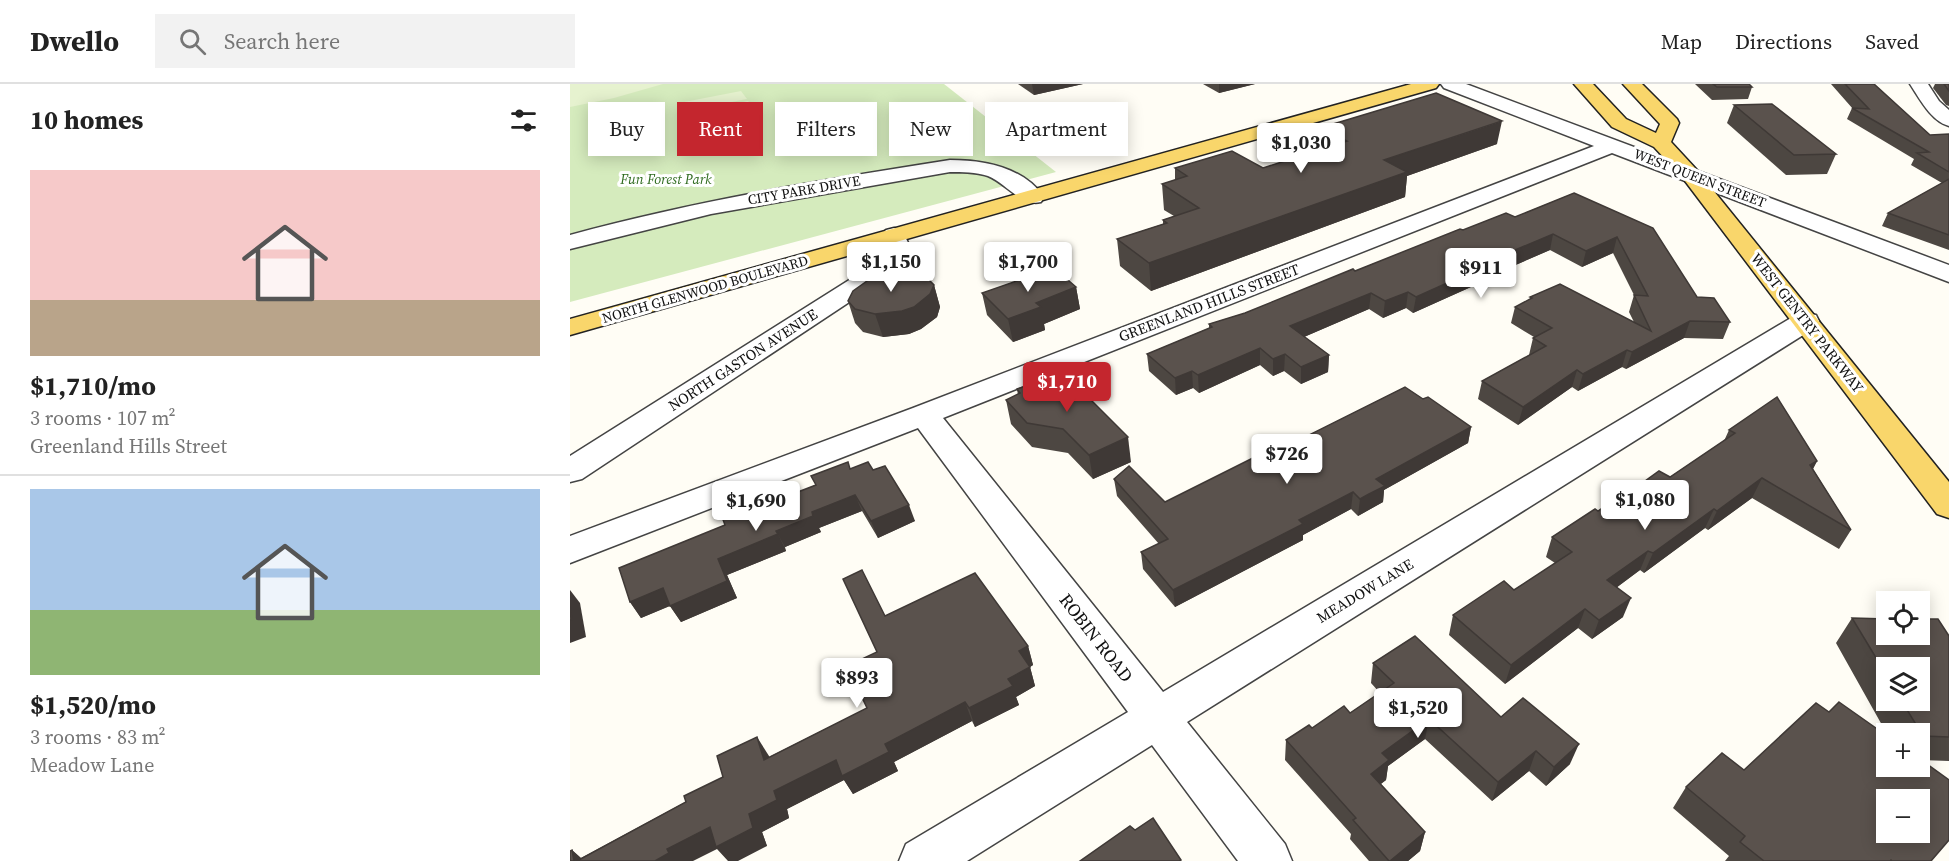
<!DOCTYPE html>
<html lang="en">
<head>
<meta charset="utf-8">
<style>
  body { margin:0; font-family:"Source Serif 4",serif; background:#f2f2f2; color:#222; height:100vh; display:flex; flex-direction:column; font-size:22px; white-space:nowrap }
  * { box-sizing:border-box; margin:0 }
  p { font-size:20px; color:#767676 }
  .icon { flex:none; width:33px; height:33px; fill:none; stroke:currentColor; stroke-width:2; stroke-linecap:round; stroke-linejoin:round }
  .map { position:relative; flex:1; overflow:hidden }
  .side { display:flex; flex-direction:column; background:#fff; width:570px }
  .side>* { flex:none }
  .banner { position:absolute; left:18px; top:18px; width:570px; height:54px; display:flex; gap:12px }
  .controls { position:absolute; left:1306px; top:507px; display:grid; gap:12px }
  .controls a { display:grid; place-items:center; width:54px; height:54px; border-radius:0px; background:#fff; box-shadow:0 3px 15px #0003; font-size:30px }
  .price { position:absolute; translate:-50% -51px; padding:0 14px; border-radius:6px; background:#fff; color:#222; font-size:20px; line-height:39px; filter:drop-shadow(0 2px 3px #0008) }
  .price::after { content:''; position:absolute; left:50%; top:36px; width:18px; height:14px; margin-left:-9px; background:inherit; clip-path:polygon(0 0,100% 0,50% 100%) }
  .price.on { background:#c4262e; color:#fff }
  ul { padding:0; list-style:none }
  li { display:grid; align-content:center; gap:12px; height:318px; padding:0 30px }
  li+li { border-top:2px solid #e0e0e0 }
  li span { display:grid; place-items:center; height:186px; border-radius:0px; color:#555 }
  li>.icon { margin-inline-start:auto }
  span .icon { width:108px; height:108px; fill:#fffc; stroke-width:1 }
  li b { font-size:26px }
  h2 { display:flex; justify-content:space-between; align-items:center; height:72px; padding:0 30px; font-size:26px }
  .chip { padding:0 21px; border-radius:0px; background:#fff; box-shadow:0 3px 15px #0003; font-size:21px; line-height:54px }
  .chip.on { background:#c4262e; color:#fff }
  header { display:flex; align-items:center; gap:36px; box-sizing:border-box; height:84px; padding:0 30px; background:#fff; border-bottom:2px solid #e0e0e0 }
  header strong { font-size:28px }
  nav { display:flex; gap:33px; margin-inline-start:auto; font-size:21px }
  .search { width:420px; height:54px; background:#f2f2f2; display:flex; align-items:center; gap:15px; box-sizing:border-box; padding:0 21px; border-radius:0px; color:#767676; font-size:22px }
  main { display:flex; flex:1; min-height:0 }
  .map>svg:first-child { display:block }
  .green { fill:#d5ebbd }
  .pitch { fill:#e6f2cf }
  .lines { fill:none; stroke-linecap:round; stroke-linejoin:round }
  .minor-casing { stroke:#444; stroke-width:3 }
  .major-casing { stroke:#222; stroke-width:3 }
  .minor { fill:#fff; fill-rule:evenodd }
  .major { fill:#f9d66b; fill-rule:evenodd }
  .wall { fill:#4d4742; fill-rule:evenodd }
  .shaded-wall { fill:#3f3936 }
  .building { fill:#5a524d; stroke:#3f3936; stroke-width:1.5; fill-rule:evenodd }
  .labels { text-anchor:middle; stroke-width:6; stroke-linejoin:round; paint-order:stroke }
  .far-street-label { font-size:14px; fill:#111; stroke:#fff }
  .far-park-label { font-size:14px; font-style:italic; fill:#2f6b1f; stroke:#fff }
  .street-label { font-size:15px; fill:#111; stroke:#fff }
  .near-street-label { font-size:18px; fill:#111; stroke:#fff }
</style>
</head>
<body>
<header>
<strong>Dwello</strong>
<div class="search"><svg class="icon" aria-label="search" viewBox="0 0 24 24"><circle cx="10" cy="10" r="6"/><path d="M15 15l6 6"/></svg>Search here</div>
<nav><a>Map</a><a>Directions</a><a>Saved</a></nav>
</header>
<main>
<section class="side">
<h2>10 homes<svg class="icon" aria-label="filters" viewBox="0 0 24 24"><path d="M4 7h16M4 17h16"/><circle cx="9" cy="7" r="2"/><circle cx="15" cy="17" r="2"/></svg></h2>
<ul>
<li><span style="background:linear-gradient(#f6c9c9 70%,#b9a48a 0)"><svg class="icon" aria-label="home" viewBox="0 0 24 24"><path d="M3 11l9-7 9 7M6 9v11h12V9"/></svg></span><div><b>$1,710/mo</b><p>3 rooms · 107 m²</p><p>Greenland Hills Street</p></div></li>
<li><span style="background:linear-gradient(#a9c7e8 65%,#8fb573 0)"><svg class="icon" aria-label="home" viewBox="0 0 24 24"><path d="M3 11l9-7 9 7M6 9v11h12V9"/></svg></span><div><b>$1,520/mo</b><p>3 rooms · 83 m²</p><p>Meadow Lane</p></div></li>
</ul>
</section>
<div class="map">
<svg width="1379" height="777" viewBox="0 0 1379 777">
  <rect width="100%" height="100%" fill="#fffdf5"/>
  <path class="green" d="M0,0h374l112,88 -486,130z"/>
  <g class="pitch">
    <path d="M0,0h93l-49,14 -44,9z"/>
    <path d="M171,7l6,8 -63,12 -5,-8z"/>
    <path d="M178,17l7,8 -64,13 -5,-8z"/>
  </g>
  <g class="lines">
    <g class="minor-casing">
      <g id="minor">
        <path d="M871,0h25l483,181v17l-337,-129 -669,265 220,274 633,-377 10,-2 10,2 3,6 -3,6 -629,395 98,122 7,17h-54l-86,-116 -185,116h-68l7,-17 222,-132 -210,-284 -348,135v-27l343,-128 681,-262 -150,-58z"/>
        <path d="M1340,0h18l11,17 10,9v16c-18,-5 -29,-27 -39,-42z"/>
        <path d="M380,76c34,0 73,7 94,37l-3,5c-20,5 -35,-19 -53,-26 -12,-4 -26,-4 -38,-4l-239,42 -141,35v-14c125,-34 252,-55 380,-75z"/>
        <path d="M324,144l8,2 8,17 -8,14 -30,26 -290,192 -12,3v-26l284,-179 29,-25 3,-5 -4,-12 4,-5z"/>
      </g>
    </g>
    <g class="major-casing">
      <g id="major">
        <path d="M841,0h28l-3,4 -866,247v-16z"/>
        <path d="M1004,0h19l33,35 30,14 4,-9 -37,-40h19l35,35 2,4 -8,19 25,27 253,313v36l-12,-4 -255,-337 -28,-30 -42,-20z"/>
      </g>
    </g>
    <use href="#minor" class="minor"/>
    <use href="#major" class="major"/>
  </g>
  <g class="wall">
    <path d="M448,0h65l-49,11z"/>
    <path d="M633,0h52l-36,9z"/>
    <path d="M1125,0h54l3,3 -4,12 -36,1z"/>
    <path d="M1261,0h43l56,51 19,-1v116l-67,-24 6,-13 54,-30 -31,-18 3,-6 -67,-40 5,-11 1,1z"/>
    <path d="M1365,0h14v22l-3,-1 -13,-17z"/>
    <path d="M1164,21l102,49 -9,20 -41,1 -59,-52z"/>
    <path d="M208,28l56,36 -32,7 -17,-22z"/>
    <path d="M750,44l177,16 -90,32 -2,21 -254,94 -31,-25 -3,-27 46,-15v-4l11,-4 -10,-6 -2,-26 13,-4v-12h88l56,-18z"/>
    <path d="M1004,109l123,104 33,25 -7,17 -39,-1 -58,31 -4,-2 -44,24 -6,-4 -54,38 -40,-26 4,-18 47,-26 4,-17 1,-1 -23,-14 4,-16 15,-8v-2l104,25 -5,-10 5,-17 -21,-42 -31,14 -32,-17 -67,29 -1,3 -69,31 -7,-5 -23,10 -14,-9 -65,28 25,18 -1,17 -27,12 -17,-13 -11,5 -13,-11 -61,28 -6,-5 -17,7 -27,-24 -2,-17 62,-26v-4l36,-11 218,-83 52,-13z"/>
    <path d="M364,201l6,22 -3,10 -16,12 -12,5 -26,3 -20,-5 -8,-9 -7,-22z"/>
    <path d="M506,203l4,22 -36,15 1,6 -32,12 -26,-27 -5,-22z"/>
    <path d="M447,305l114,73 -38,17 -25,-26 -36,-6 -21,-23 -5,-24 12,-5z"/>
    <path d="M853,315l48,28 -3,16 -84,47 -1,12 -25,14 -7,-7 -48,26v5l-128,67 -32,-38 -2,-17 18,-8 -42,-48 -3,-17 51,23 92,-41z"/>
    <path d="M1159,346l88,31 -4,8 38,61 -12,19 -87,-51 -44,32 -3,-2 -61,45 -4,-3 -23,17 6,30 -31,22 -14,-11 -73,56 -56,-49 4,-20 61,-25 41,-27 -9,-6 6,-20 75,-43 43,-17 54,-36z"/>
    <path d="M280,385l23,1 42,51 -37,17 -16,-27 -43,17 2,4 -36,15 1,4 -59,24 10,23 -56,24 -11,-16 -29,12 -11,-16 95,-77 90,-40z"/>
    <path d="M315,532l143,30 5,19 -3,2 5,19 -19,11 3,8 -44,22 -3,-6 -78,41 4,9 -45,23 -9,-14 -57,29 2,9 -27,14 5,14 -50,3 -147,12 2,-11 9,8 188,-101 98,-49 10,-56z"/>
    <path d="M1282,534l97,18v125l-28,-1 10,101h-206l4,-5 -56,-48 13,-21 58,-17 85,-58 91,54v-32h-33l-51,-91zM1317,584l33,32h-33z"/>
    <path d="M803,579l128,54 69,47 -24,22 -17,-15 -37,30 -67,-62 -37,27 -2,14 -5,4 44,48 -5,19 -12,10h-39l-19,-22 1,-5 -66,-74 1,-20 26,-12 38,-15 30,-20 -9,-10z"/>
  </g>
  <g class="shaded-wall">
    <path d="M462,0h51l-49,11z"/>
    <path d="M649,0h36l-36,9z"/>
    <path d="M932,37l-5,23 -90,32 -2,21 -254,94 -2,-28 235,-103z"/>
    <path d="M259,50l5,14 -32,7 -5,-14z"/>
    <path d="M983,150l-3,16 -67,29 -1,3 -69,31 3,-16 66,-33z"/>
    <path d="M1047,153l-4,16 -31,14 4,-16z"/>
    <path d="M364,201l6,22 -3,10 -16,12 -12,5 -26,3 -8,-23z"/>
    <path d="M506,203l4,22 -36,15 1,6 -32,12 -5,-23 28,-16z"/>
    <path d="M838,208l-2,16 -23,10 2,-17z"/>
    <path d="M801,209l-2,16 -79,34v-17z"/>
    <path d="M1120,237l-6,17 -58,31 6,-17z"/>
    <path d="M690,264v17l-61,28 -1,-18z"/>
    <path d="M1057,266l-5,17 -44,24 5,-17z"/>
    <path d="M715,270l-1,17 -11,5v-17z"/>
    <path d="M759,271l-1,17 -27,12v-17z"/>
    <path d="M1007,286l-5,17 -54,38 5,-18z"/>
    <path d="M622,287l1,17 -17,7 -1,-17z"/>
    <path d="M901,343l-3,16 -84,47 -1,12 -25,14 2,-17 16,-20z"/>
    <path d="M558,353l3,25 -38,17 -4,-24z"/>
    <path d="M1247,377l-10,19 3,-15z"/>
    <path d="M1192,394l-10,20 -44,32 9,-19z"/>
    <path d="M783,408l-2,17 -48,26v5l-128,67 -2,-17 126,-70z"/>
    <path d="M285,411l7,16 -43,17 2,4 -36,15 -9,-16 36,-19z"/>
    <path d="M339,421l6,16 -37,17 -7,-17z"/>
    <path d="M1144,425l-9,19 -61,45 9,-20z"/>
    <path d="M208,450l8,17 -59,24 10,23 -56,24 -11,-16 48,-47z"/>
    <path d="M1078,467l-8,19 -40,30 7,-20z"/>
    <path d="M93,504l11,16 -33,14 -11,-16z"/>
    <path d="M0,506l10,13 6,34 -16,6z"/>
    <path d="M1061,514l-8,19 -31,22 7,-19z"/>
    <path d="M1015,525l-7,19 -73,56 6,-19z"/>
    <path d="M458,562l5,19 -8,5 -6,-19z"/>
    <path d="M460,583l5,19 -19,11 3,8 -44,22 -6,-19 39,-29z"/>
    <path d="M395,618l7,19 -78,41 4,9 -45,23 -9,-14 -57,29 2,9 -27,14 5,14 -29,15h-10l-11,-12 -24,12h-38l12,-12 43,-22 39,-13 25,-23 62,-31 49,-16z"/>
    <path d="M859,635l-4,20 -37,27 -2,14 -18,13 3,-19 11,-21z"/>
    <path d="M187,653l12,19 7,22 -12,-18z"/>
    <path d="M1009,660l-9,20 -24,22 8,-19z"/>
    <path d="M966,667l-7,20 -37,30 6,-19z"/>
    <path d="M855,748l-5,19 -12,10h-18z"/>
    <path d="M2,766l12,11h-10z"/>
  </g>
  <g class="building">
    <path d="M1143,0h36l3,3h-35z"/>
    <path d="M1275,0h29l56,51 19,-1v38l-32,-19 12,-1 -77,-44 17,1z"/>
    <path d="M1374,0h5v7z"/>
    <path d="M866,9l66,28 -118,39 23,12 -258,91 -32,-24 50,-16 -4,-3 36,-12 -37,-24 25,-8 -12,-8 57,-17 31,17 84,-27 -27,-13z"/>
    <path d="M1202,20l64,50 -42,1 -60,-50z"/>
    <path d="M234,23l25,27 -32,7 -17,-21h4l-6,-8z"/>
    <path d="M1379,95v56l-61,-22z"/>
    <path d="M1004,109l79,35 44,69 17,1 16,24 -40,-1 -58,31 -5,-2 -44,24 -6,-4 -54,37 -41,-26 64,-35 -13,-8 19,-10 -37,-21 17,-9 -2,-1 30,-13 91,47 -17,-36 14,1 -31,-59 -31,14 -33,-17 -71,30 3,2 -69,31 -8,-5 -23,9 -14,-8 -81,33 39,29 -28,12 -16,-13 -12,5 -13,-11 -62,27 -6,-4 -17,7 -28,-24 65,-27 -3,-3 36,-11 108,-44 2,2 105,-42 3,1 43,-17 9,4z"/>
    <path d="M484,184l22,19 -40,16 5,4 -33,12 -26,-26z"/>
    <path d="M336,188l20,5 8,8 -4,9 -16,13 -12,4 -27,3 -20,-5 -7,-8 5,-10 17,-12 11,-4z"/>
    <path d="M497,292l61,61 -39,18 -26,-26 -36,-6 -21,-23 14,-7 -3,-4 29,-10 4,4z"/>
    <path d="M835,303l18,12 5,-2 43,30 -95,52 9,7 -16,8 -9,5 -7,-7 -54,28 4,4 -130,66 -32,-38 27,-13 -54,-60 15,-13 36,36 88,-44 4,3z"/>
    <path d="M1207,313l40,64 -7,4 41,65 -89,-52 -45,33 -3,-2 -61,44 -5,-2 -41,29 24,18 -32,22 -14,-11 -74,56 -58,-50 51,-34 10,9 58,-38 -20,-15 43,-28 3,2 27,-18 2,1 32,-23 11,6 65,-44 -6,-3z"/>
    <path d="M278,378l2,7 18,-7 5,8 12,-4 24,39 -38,16 -16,-26 -43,17 1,4 -37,15 2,3 -60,25 9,22 -57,25 -7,-18 -33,14 -11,-34 106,-43 -3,-8 45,-17 2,3 47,-18 -5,-9z"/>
    <path d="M292,486l23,46 90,-43 53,73 -9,5 11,16 -22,12 5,7 -44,22 -4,-6 -80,42 4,8 -47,24 -6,-16 -62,31 3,9 -28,14 4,14 -37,19 -6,-20 -43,22 2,4 -14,8h-78l109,-59 -2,-6 39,-19 -6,-21 40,-19 7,23 103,-52 -20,-42 30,-14 -34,-73z"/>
    <path d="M0,522l2,14h-2z"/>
    <path d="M1282,534l35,1v15h33v-15h18l11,17v101l-26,-1 -22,-36h19v-32h-33v8z"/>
    <path d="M845,552l86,81 22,-19 56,46 -25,23 -18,-16 -38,31 -69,-63 -47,34 7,7 -18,14 54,58 -35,29h-1l-36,-41 3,-2 -70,-78 23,-15 3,3 32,-22 6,7 44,-30 -21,-20z"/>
    <path d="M1269,618l48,34v30h33v-7l29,21v60l-18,21h-39l-1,-1 -1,1h-126l-24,-19 5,-6 -59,-49 36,-34 22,17 72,-67 13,9zM1317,716h33v32h-33z"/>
    <path d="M583,734l28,42 -2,1h-99l50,-35 5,4z"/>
    <path d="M2,766l2,11h-4v-10z"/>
  </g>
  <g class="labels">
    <g class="far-street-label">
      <text transform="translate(1130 94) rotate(21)" y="5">WEST QUEEN STREET</text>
      <text transform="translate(234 106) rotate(-10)" y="5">CITY PARK DRIVE</text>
      <text transform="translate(135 205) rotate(-16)" y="5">NORTH GLENWOOD BOULEVARD</text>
    </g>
    <g class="far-park-label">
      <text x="96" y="100">Fun Forest Park</text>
    </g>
    <g class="street-label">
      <text transform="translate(639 219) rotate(-21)" y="5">GREENLAND HILLS STREET</text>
      <text transform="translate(1237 239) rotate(52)" y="5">WEST GENTRY PARKWAY</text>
      <text transform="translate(173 276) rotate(-33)" y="5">NORTH GASTON AVENUE</text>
      <text transform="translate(795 507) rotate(-31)" y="5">MEADOW LANE</text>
    </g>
    <g class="near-street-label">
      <text transform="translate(526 554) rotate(52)" y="6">ROBIN ROAD</text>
    </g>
  </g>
</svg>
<div class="controls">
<a><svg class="icon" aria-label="locate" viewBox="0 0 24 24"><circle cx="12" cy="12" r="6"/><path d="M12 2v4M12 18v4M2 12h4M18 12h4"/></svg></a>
<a><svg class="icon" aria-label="layers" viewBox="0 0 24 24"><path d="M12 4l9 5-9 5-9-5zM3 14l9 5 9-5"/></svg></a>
<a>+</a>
<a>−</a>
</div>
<b class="price" style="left:731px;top:90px">$1,030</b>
<b class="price" style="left:321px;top:209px">$1,150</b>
<b class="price" style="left:458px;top:209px">$1,700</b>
<b class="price" style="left:911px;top:215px">$911</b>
<b class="price on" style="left:497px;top:329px">$1,710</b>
<b class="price" style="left:717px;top:401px">$726</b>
<b class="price" style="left:1075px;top:447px">$1,080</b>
<b class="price" style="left:186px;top:448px">$1,690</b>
<b class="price" style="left:287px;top:625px">$893</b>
<b class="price" style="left:848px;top:655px">$1,520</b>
<div class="banner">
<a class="chip">Buy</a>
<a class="chip on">Rent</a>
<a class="chip">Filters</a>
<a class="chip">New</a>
<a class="chip">Apartment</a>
</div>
</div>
</main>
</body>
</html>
